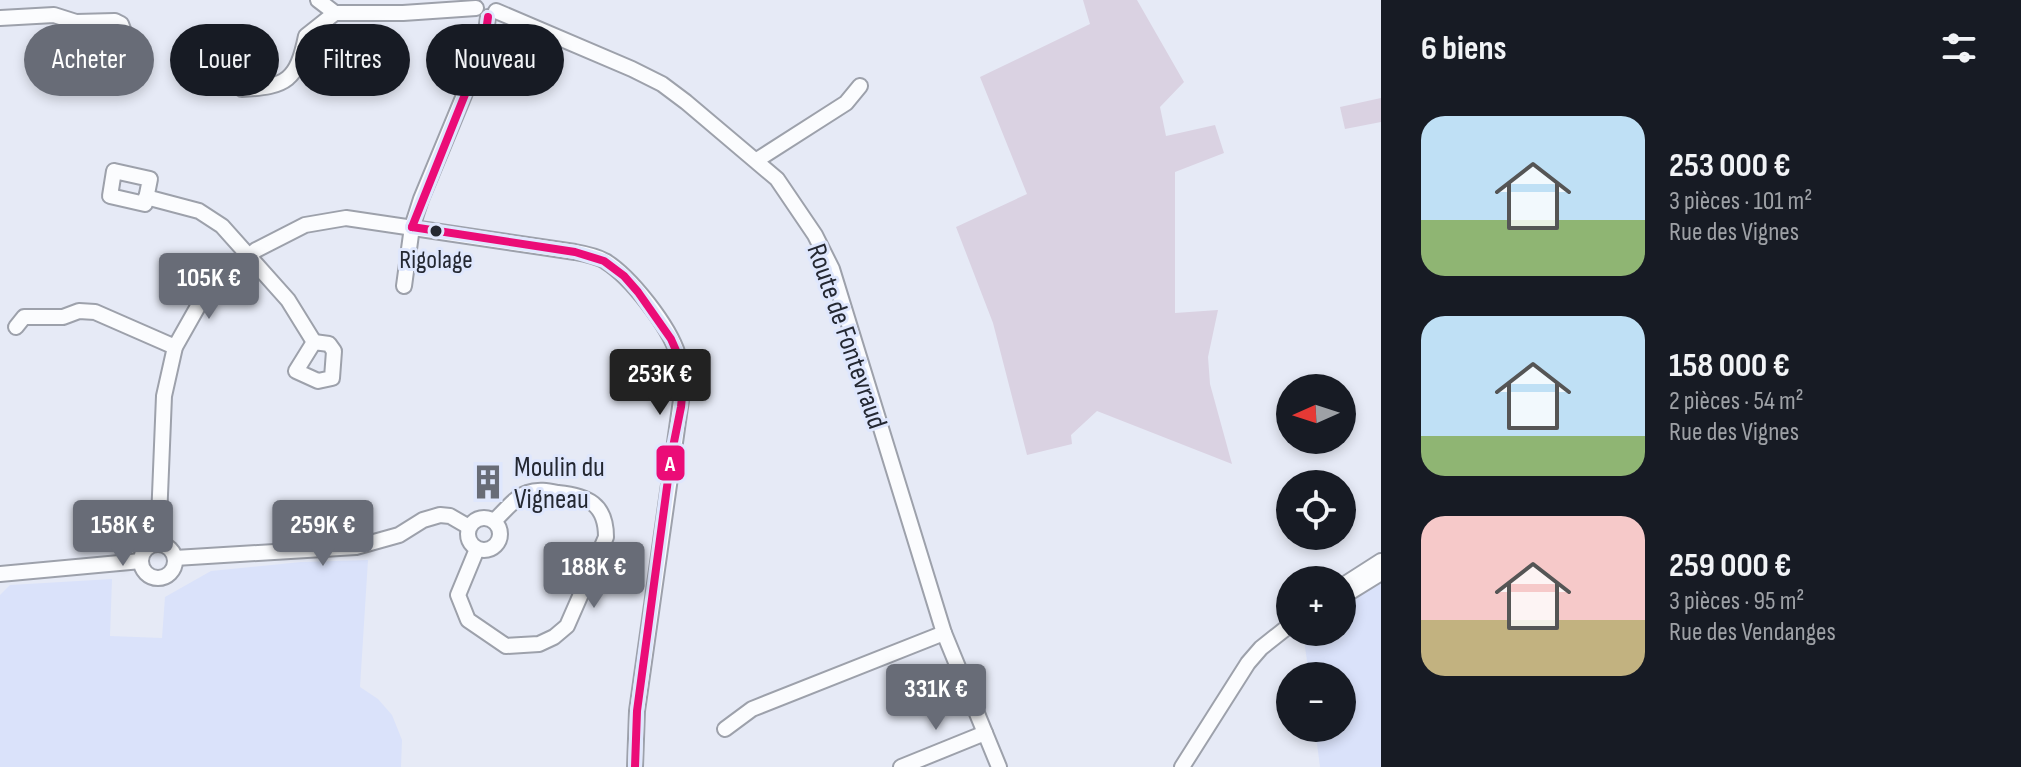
<!DOCTYPE html>
<html lang="fr">
<head>
<meta charset="utf-8">
<style>
  body { margin:0; font-family:"Sofia Sans Condensed",sans-serif; background:#242831; color:#f1f3f6; height:100vh; display:flex; flex-direction:column; font-size:30px; white-space:nowrap }
  * { box-sizing:border-box; margin:0 }
  p { font-size:26px; color:#9ea1a6 }
  .icon { flex:none; width:44px; height:44px; fill:none; stroke:currentColor; stroke-width:2; stroke-linecap:round; stroke-linejoin:round }
  .map { position:relative; flex:1; overflow:hidden }
  .drawer { display:flex; flex-direction:column; background:#171b24; width:640px }
  .drawer>* { flex:none }
  .guide { position:absolute; left:24px; top:24px; width:760px; height:72px; display:flex; gap:16px }
  .needle { width:52px; rotate:267deg }
  .buttons { position:absolute; left:1276px; top:374px; display:grid; gap:16px }
  .buttons a { display:grid; place-items:center; width:80px; height:80px; border-radius:50%; background:#171b24; box-shadow:0 4px 12px #0003; font-size:40px }
  .price { position:absolute; translate:-50% -68px; padding:0 18px; border-radius:8px; background:#686c77; color:#fff; font-size:26px; line-height:52px; filter:drop-shadow(0 2px 4px #0008) }
  .price::after { content:''; position:absolute; left:50%; top:48px; width:24px; height:18px; margin-left:-12px; background:inherit; clip-path:polygon(0 0,100% 0,50% 100%) }
  .price.current { background:#222; color:#fff }
  ul { padding:0; list-style:none }
  li { display:flex; align-items:center; gap:24px; height:200px; padding:0 40px }
  li span { display:grid; place-items:center; flex:none; width:224px; height:160px; border-radius:24px; color:#555 }
  li>.icon { margin-inline-start:auto }
  span .icon { width:96px; height:96px; fill:#fffc; stroke-width:1 }
  li b { font-size:34px }
  h2 { display:flex; justify-content:space-between; align-items:center; height:96px; padding:0 40px; font-size:34px }
  .pill { padding:0 28px; border-radius:36px; background:#171b24; box-shadow:0 4px 12px #0003; font-size:28px; line-height:72px }
  .pill.current { background:#686c77; color:#fff }
  main { display:flex; flex:1; min-height:0 }
  .map>svg:first-child { display:block }
  .built { fill:#dae2fa }
  .green { fill:#dad2e2 }
  .lines { fill:none; stroke-linecap:round; stroke-linejoin:round }
  .minor-casing { stroke:#9da1ab; stroke-width:18 }
  .minor { stroke:#fbfcfe; stroke-width:14 }
  .bus-1-casing { stroke:#dfe7fd; stroke-width:14 }
  .bus-1 { stroke:#eb0c77; stroke-width:8 }
  .bus-dot { fill:#242832; stroke:#dfe7fd; stroke-width:3 }
  .labels { text-anchor:middle; stroke-width:6; stroke-linejoin:round; paint-order:stroke }
  .bus-label { font-size:26px; fill:#242832; stroke:#dfe7fd }
  .street-label { font-size:28px; fill:#242832; stroke:#dfe7fd }
  .poi-label { font-size:28px; fill:#242832; stroke:#dfe7fd; text-anchor:start }
  .line-badge { stroke:#dfe7fd; stroke-width:3 }
  .badge-label { font-size:22px; text-anchor:middle; font-weight:bold; fill:#fff }
</style>
</head>
<body>
<main>
<div class="map">
<svg width="1381" height="767" viewBox="0 0 1381 767">
  <rect width="100%" height="100%" fill="#e6eaf6"/>
  <g class="built">
    <path d="M1381,556v211h-61l-5,-39h27v-52h-33l-6,-44h39v-52z"/>
    <path d="M368,560l-8,127 18,12 14,16 10,25 -1,27h-401v-172l10,-10 102,-6 -2,57 52,2 3,-41 46,-26 90,-9z"/>
  </g>
  <g class="green">
    <path d="M1083,0h54l47,82 -24,25 6,29 49,-11 9,28 -49,19v141l43,-3 -10,47 2,27 22,80 -135,-53 -26,24 1,9 -45,11 -34,-132 -37,-96 71,-33 -47,-117 110,-53z"/>
    <path d="M1381,98v24l-36,7 -5,-22z"/>
  </g>
  <g class="lines">
    <g class="minor-casing">
      <g id="minor">
        <path d="M318,0l17,13h68l73,-5"/>
        <path d="M496,11l136,58 30,15 24,18 91,77 38,56 17,34 112,364 55,134"/>
        <path d="M0,18l54,-3 22,7 39,-1 6,3 6,16"/>
        <path d="M242,89c45,-2 55,-9 64,-53l29,-23"/>
        <path d="M757,160l89,-57 14,-17"/>
        <path d="M114,171l36,8 -5,25 -35,-8z"/>
        <path d="M146,197l53,14 23,15 66,74 26,42"/>
        <path d="M404,286l8,-59 9,-28 63,-152 4,-30"/>
        <path d="M16,327l8,-10h39l16,-6 16,1 80,35"/>
        <path d="M314,342l15,2 5,7 -2,27 -14,3 -22,-10z"/>
        <circle cx="484" cy="534" r="16"/>
        <path d="M158,544l6,-148 11,-49 26,-46 11,-13 44,-38 49,-25 41,-7 229,34c11,2 21,4 30,9 26,16 64,65 73,94 3,10 4,21 5,31l-46,325 -2,56"/>
        <circle cx="158" cy="561" r="17"/>
        <path d="M477,549l-19,46 10,25 38,26 33,-2 15,-7 13,-11 39,-89c0,-33 -18,-41 -48,-44 -10,-2 -20,-4 -31,0 -12,4 -23,19 -33,28"/>
        <path d="M175,558l181,-11 43,-12 24,-15 17,-5 10,1 19,11"/>
        <path d="M0,574l141,-13"/>
        <path d="M1342,586l39,-25"/>
        <path d="M1342,597l39,-24"/>
        <path d="M725,729l27,-20 192,-76"/>
        <path d="M901,767l84,-34"/>
        <path d="M1182,767l66,-104 13,-15 29,-23"/>
      </g>
    </g>
    <use href="#minor" class="minor"/>
    <g class="bus-1-casing">
      <g id="bus-1">
        <path d="M412,227l163,25 29,9 20,15 14,16 33,47 7,16 5,31 -2,21 -10,50 -34,254 -2,56"/>
        <path d="M412,227l72,-180 4,-30"/>
      </g>
    </g>
    <use href="#bus-1" class="bus-1"/>
  </g>
  <defs>
    <g id="building-bare" transform="scale(2.76)"><path d="M-4-6H4V6H1V3H-1V6H-4ZM-2.5-4.3h1.7v1.8h-1.7ZM.8-4.3h1.7v1.8H.8ZM-2.5-1h1.7V.8h-1.7ZM.8-1h1.7V.8H.8Z" fill="#686c77" stroke="#dfe7fd" stroke-width="2.5" paint-order="stroke"/></g>
  </defs>
  <g fill-rule="evenodd">
    <use href="#building-bare" x="488" y="482"/>
  </g>
  <circle class="bus-dot" cx="436" cy="231" r="7"/>
  <g class="labels">
    <g class="bus-label">
      <text x="436" y="268">Rigolage</text>
    </g>
    <g class="street-label">
      <text transform="translate(848 336) rotate(71)" y="10">Route de Fontevraud</text>
    </g>
    <g class="poi-label">
      <text x="514" y="476">Moulin du<tspan x="514" dy="32">Vigneau</tspan></text>
    </g>
  </g>
  <rect class="line-badge" x="655" y="444" width="31" height="38" rx="8" fill="#eb0c77"/>
  <g class="badge-label">
    <text x="670" y="471">A</text>
  </g>
</svg>
<div class="buttons">
<a><svg class="needle" viewBox="-14 -14 28 28"><path d="M0-13l5 13h-10z" fill="#e53935"/><path d="M0 13l5-13h-10z" fill="#9ea1a6"/></svg></a>
<a><svg class="icon" aria-label="locate" viewBox="0 0 24 24"><circle cx="12" cy="12" r="6"/><path d="M12 2v4M12 18v4M2 12h4M18 12h4"/></svg></a>
<a>+</a>
<a>−</a>
</div>
<b class="price" style="left:209px;top:321px">105K €</b>
<b class="price current" style="left:660px;top:417px">253K €</b>
<b class="price" style="left:123px;top:568px">158K €</b>
<b class="price" style="left:323px;top:568px">259K €</b>
<b class="price" style="left:594px;top:610px">188K €</b>
<b class="price" style="left:936px;top:732px">331K €</b>
<div class="guide">
<a class="pill current">Acheter</a>
<a class="pill">Louer</a>
<a class="pill">Filtres</a>
<a class="pill">Nouveau</a>
</div>
</div>
<section class="drawer">
<h2>6 biens<svg class="icon" aria-label="filters" viewBox="0 0 24 24"><path d="M4 7h16M4 17h16"/><circle cx="9" cy="7" r="2"/><circle cx="15" cy="17" r="2"/></svg></h2>
<ul>
<li><span style="background:linear-gradient(#bfe0f5 65%,#8fb573 0)"><svg class="icon" aria-label="home" viewBox="0 0 24 24"><path d="M3 11l9-7 9 7M6 9v11h12V9"/></svg></span><div><b>253 000 €</b><p>3 pièces · 101 m²</p><p>Rue des Vignes</p></div></li>
<li><span style="background:linear-gradient(#bfe0f5 75%,#8fb573 0)"><svg class="icon" aria-label="home" viewBox="0 0 24 24"><path d="M3 11l9-7 9 7M6 9v11h12V9"/></svg></span><div><b>158 000 €</b><p>2 pièces · 54 m²</p><p>Rue des Vignes</p></div></li>
<li><span style="background:linear-gradient(#f6c9c9 65%,#c2b280 0)"><svg class="icon" aria-label="home" viewBox="0 0 24 24"><path d="M3 11l9-7 9 7M6 9v11h12V9"/></svg></span><div><b>259 000 €</b><p>3 pièces · 95 m²</p><p>Rue des Vendanges</p></div></li>
</ul>
</section>
</main>
</body>
</html>
